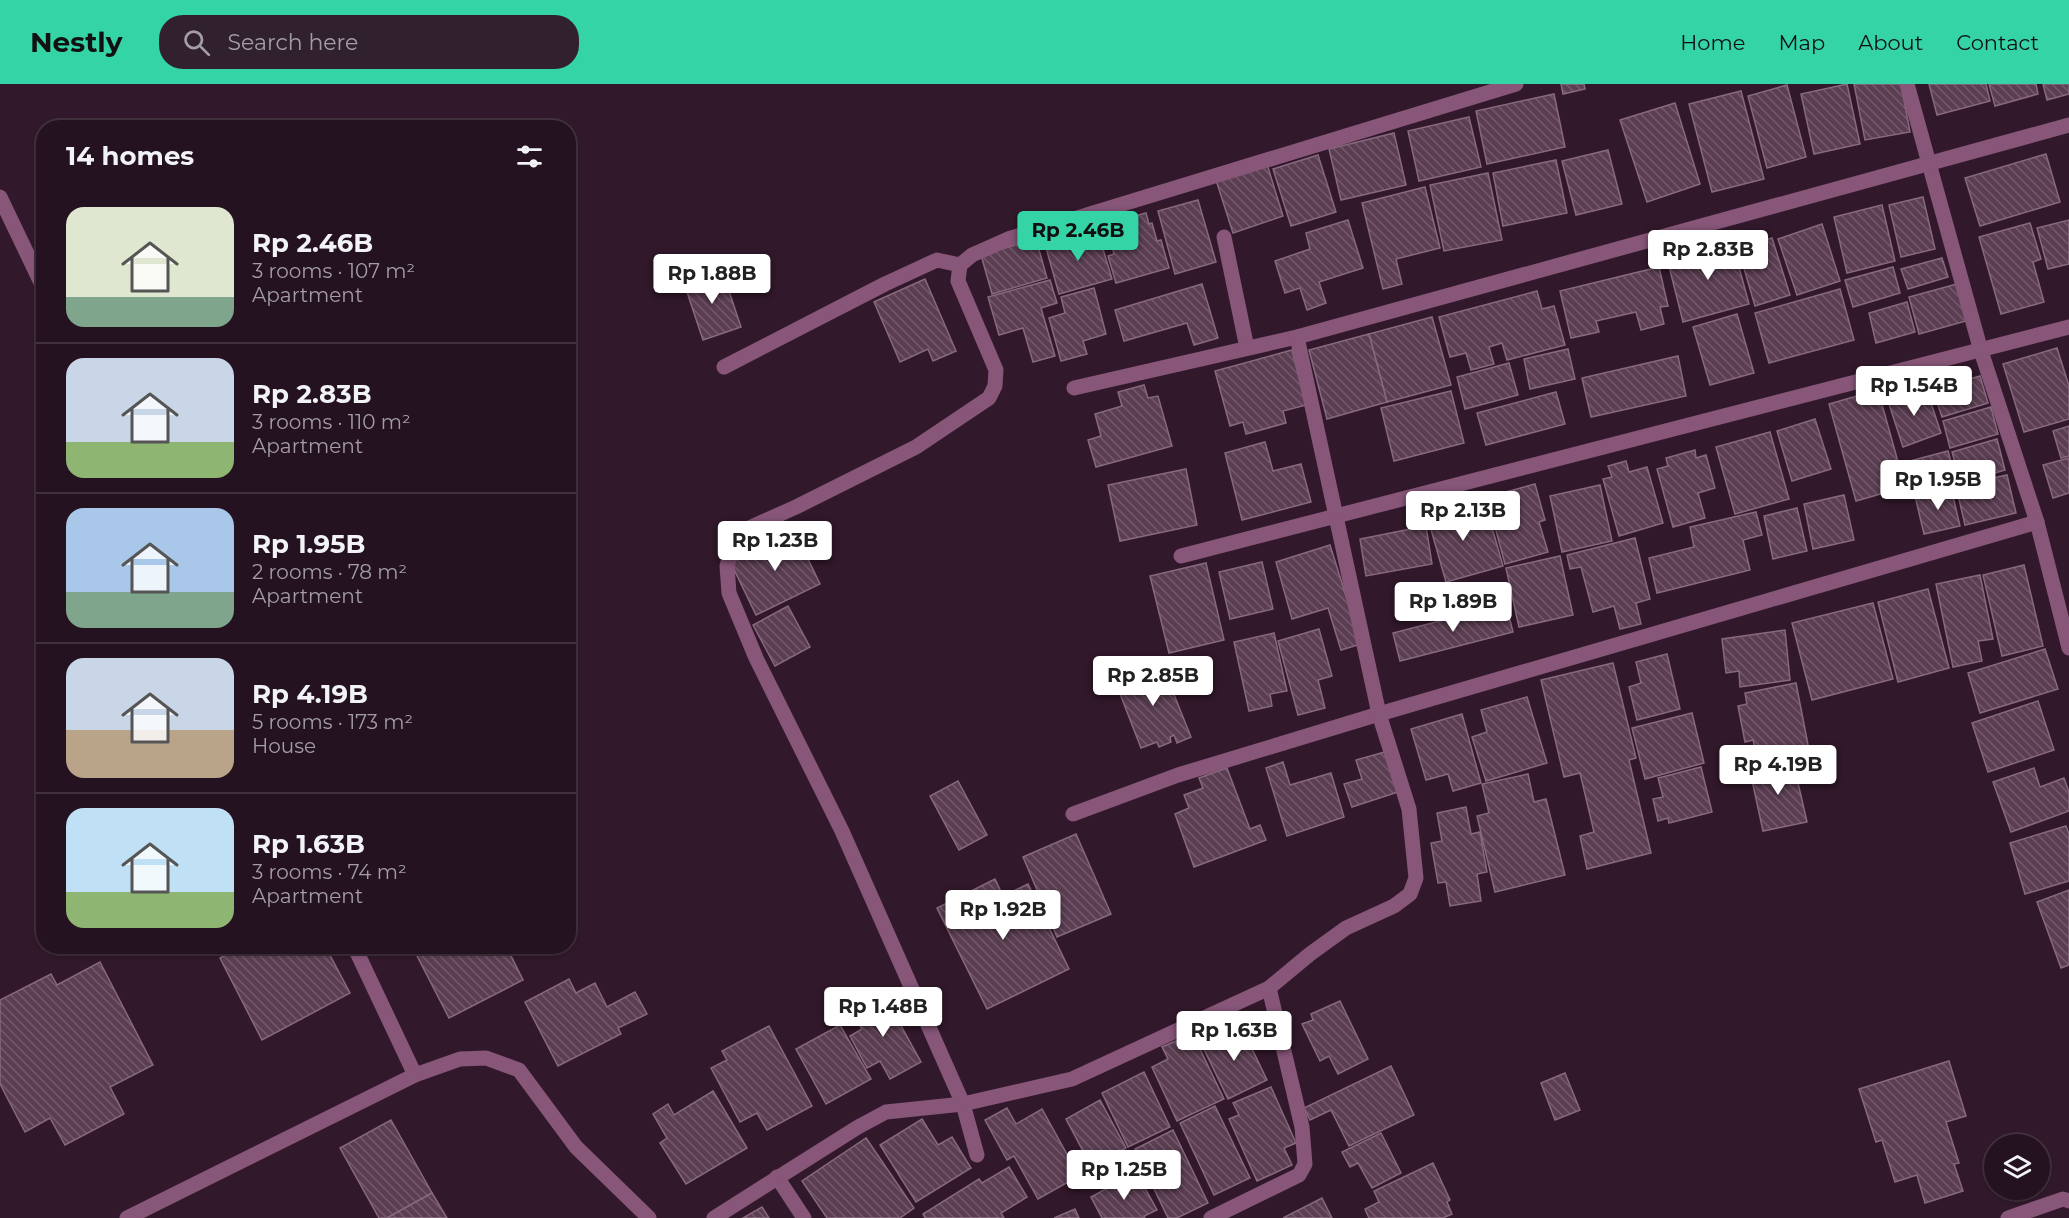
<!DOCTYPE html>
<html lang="en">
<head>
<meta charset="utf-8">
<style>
  body { margin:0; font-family:Montserrat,sans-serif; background:#31202d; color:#f1f3f6; height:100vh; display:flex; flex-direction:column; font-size:22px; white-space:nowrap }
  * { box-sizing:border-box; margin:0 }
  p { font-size:20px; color:#a39ea5 }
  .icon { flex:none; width:33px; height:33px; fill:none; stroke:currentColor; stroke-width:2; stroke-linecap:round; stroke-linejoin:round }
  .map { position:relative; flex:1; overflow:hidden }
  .sheet { position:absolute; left:36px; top:36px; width:540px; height:834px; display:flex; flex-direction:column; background:#251220; border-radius:24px; box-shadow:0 2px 4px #0004,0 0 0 2px #42323e }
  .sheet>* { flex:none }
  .tools { position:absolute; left:1984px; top:1050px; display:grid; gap:12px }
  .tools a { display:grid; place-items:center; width:66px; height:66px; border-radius:50%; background:#251220; box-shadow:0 2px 4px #0004,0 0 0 2px #42323e; font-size:30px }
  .price { position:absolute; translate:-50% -51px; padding:0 14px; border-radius:6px; background:#fff; color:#222; font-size:20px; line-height:39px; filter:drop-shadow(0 2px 3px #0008) }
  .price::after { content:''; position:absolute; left:50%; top:36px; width:18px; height:14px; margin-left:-9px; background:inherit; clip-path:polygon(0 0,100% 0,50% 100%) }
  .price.active { background:#35d4a7; color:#111 }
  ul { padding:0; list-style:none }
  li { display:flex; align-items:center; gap:18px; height:150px; padding:0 30px }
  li+li { border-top:2px solid #42323e }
  li span { display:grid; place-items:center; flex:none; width:168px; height:120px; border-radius:18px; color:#555 }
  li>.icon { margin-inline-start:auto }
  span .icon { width:72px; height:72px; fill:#fffc; stroke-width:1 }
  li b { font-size:26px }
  h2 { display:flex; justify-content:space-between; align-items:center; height:72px; padding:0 30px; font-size:26px }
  header { display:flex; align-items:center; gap:36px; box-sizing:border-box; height:84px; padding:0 30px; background:#35d4a7; color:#111 }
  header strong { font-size:28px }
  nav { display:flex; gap:33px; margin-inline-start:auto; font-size:21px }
  .search { width:420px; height:54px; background:#31202d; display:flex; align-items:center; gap:15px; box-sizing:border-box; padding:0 21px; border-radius:24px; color:#a39ea5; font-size:22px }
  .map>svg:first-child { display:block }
  .building { fill:url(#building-back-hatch); stroke:#88697f; stroke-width:1.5 }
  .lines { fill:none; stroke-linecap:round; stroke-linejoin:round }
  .minor { stroke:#875679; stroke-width:15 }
</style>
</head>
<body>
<header>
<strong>Nestly</strong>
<div class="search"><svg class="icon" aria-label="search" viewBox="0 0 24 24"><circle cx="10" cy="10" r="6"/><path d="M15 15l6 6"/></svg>Search here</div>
<nav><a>Home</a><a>Map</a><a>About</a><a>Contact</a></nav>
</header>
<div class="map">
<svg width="2069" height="1134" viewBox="0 0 2069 1134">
  <defs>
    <pattern id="building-back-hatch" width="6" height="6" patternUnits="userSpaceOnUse" patternTransform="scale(1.5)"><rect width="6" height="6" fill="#5b3e52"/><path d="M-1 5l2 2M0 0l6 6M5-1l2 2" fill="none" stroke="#73596b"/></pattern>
  </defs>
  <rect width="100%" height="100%" fill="#31182a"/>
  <g class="building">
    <path d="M1561,0h23l1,5 -22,5z"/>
    <path d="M1847,0l13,60 -46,10 -13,-60z"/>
    <path d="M1854,0h47l9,48 -45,8z"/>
    <path d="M1929,0h57l4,17 -53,14z"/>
    <path d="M1989,0h47l2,10 -43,12z"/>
    <path d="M2043,0h26v10l-22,6z"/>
    <path d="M1787,1l19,72 -39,11 -19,-72z"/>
    <path d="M1741,7l23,88 -52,13 -23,-88z"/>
    <path d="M1554,10l11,53 -78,17 -11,-53z"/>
    <path d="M1675,19l25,81 -53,18 -27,-82z"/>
    <path d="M1469,33l12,50 -62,14 -11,-50z"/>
    <path d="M1394,49l12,52 -65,15 -12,-51z"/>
    <path d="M1608,66l14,54 -46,11 -14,-54z"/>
    <path d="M2046,70l14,48 -80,24 -15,-48z"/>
    <path d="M1318,71l18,57 -45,14 -18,-57z"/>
    <path d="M44,75v22l-9,-17z"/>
    <path d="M1556,76l11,53 -64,13 -10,-53z"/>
    <path d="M1267,80l16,52 -50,17 -17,-53z"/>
    <path d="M1488,89l14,67 -58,11 -14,-66z"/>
    <path d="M1425,103l15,61 -44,11 6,25 -19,5 -21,-86z"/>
    <path d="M1923,113l12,52 -34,8 -12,-52z"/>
    <path d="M1198,116l18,62 -41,12 -17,-63z"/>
    <path d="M1882,121l13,56 -48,12 -13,-56z"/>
    <path d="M1146,129l3,11 3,-1 5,18 4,-1 8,28 -53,15 -8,-27 6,-2 -5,-20 13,-4 -2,-10z"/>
    <path d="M1348,136l15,48 -44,14 7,21 -19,7 -7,-22 -15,5 -10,-32 35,-12 -4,-16z"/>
    <path d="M2069,136v44l-21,5 -11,-41z"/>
    <path d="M2030,139l11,36 -8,3 11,40 -43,12 -22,-77z"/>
    <path d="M1822,140l18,57 -43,14 -19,-56z"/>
    <path d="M1097,145l15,50 -53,15 -14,-50z"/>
    <path d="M1772,154l18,57 -35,11 -17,-58z"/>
    <path d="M1036,155l11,39 -55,16 -11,-39z"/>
    <path d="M1732,157l17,63 -66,18 -16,-64z"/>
    <path d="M1942,174l6,19 -40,12 -7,-20z"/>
    <path d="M1659,183l9,39 -8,1 4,17 -23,6 -5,-18 -40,9 3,11 -28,6 -11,-47z"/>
    <path d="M1893,183l7,26 -47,14 -8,-27z"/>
    <path d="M722,186l19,57 -38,13 -19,-57z"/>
    <path d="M925,195l31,72 -23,10 -5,-12 -28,13 -26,-60z"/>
    <path d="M1050,196l7,23 -16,5 14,48 -22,6 -10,-34 -24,7 -11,-38z"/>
    <path d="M1202,200l16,54 -24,7 -7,-22 -63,18 -9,-31z"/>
    <path d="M1957,200l9,37 -47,13 -10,-37z"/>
    <path d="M1094,204l12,46 -23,7 4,13 -26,7 -12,-43 16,-5 -4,-16z"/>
    <path d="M1840,205l14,51 -85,23 -14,-50z"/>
    <path d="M1537,207l5,18 12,-3 11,39 -58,15 -5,-17 -13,4 5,17 -23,6 -5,-17 -16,4 -11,-40z"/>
    <path d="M1907,218l8,30 -39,11 -7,-30z"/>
    <path d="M1737,230l17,59 -44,12 -17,-58z"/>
    <path d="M1432,233l19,68 -64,17 -18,-68z"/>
    <path d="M1369,250l18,68 -60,17 -18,-69z"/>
    <path d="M2057,264l12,38v33l-45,13 -21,-68z"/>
    <path d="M1568,265l7,30 -45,10 -6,-30z"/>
    <path d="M1292,266l14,55 -23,6 3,12 -40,11 -3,-12 -13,4 -15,-55z"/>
    <path d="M1678,272l8,40 -95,21 -9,-39z"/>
    <path d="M1509,279l9,32 -53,14 -8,-32z"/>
    <path d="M1980,292l8,27 -46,14 -9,-27z"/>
    <path d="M1144,301l4,13 10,-2 14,50 -76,21 -8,-27 13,-4 -6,-22 27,-8 -4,-14z"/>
    <path d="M1926,304l15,45 -38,14 -15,-46z"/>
    <path d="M1878,306l27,97 -49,14 -27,-97z"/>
    <path d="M1451,307l13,52 -70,18 -13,-53z"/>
    <path d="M1556,308l9,32 -79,21 -9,-32z"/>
    <path d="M1991,323l7,27 -48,14 -7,-27z"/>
    <path d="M1815,335l16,50 -39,12 -15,-50z"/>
    <path d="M2069,342v30l-8,2 -8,-27z"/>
    <path d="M1770,348l19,67 -54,15 -19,-67z"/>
    <path d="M1997,355l8,31 -44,13 -9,-31z"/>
    <path d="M1265,358l8,29 28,-7 10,38 -69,18 -17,-67z"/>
    <path d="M1695,366l1,8 10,-3 9,33 -17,5 7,25 -32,9 -16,-58 11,-3 -2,-8z"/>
    <path d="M1948,367l8,29 -42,12 -8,-30z"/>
    <path d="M2069,374v35l-16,5 -10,-33z"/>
    <path d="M1626,377l3,11 18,-5 16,56 -44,13 -16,-57 9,-2 -4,-11z"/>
    <path d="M1186,385l11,56 -77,16 -12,-56z"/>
    <path d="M2007,391l9,38 -51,12 -9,-39z"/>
    <path d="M1535,400l10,36 -6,2 9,30 -43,12 -18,-67z"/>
    <path d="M1600,401l12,56 -50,11 -12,-56z"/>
    <path d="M1951,404l9,38 -36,8 -9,-38z"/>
    <path d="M1844,411l10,45 -41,9 -9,-45z"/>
    <path d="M1467,417l6,20 16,-4 14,49 -57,16 -20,-70z"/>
    <path d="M1797,424l10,43 -34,8 -9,-43z"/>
    <path d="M1756,428l6,23 -19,5 7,30 -93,23 -8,-35 45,-11 -4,-20z"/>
    <path d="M1426,442l6,38 -66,12 -6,-37z"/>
    <path d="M794,446l26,54 -64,31 -26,-54z"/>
    <path d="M1635,454l15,61 -14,4 5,21 -21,5 -6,-23 -21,6 -12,-45 -11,2 -3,-14z"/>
    <path d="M1330,461l31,99 -20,6 -13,-42 -36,11 -16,-57z"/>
    <path d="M1560,472l13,59 -54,12 -13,-59z"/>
    <path d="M1262,478l11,47 -43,10 -11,-47z"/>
    <path d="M1206,479l18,77 -55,13 -19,-77z"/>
    <path d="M2024,481l19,81 -41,10 -19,-81z"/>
    <path d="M1980,491l13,64 -15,2 4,20 -29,6 -17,-83z"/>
    <path d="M1928,505l21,79 -51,14 -20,-80z"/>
    <path d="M1873,519l20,76 -81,21 -20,-77z"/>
    <path d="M1506,520l7,28 -113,29 -7,-28z"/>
    <path d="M788,522l22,41 -35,19 -22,-41z"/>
    <path d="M1319,545l13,47 -14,4 7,28 -27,7 -20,-74z"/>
    <path d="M1785,546l5,50 -50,7 -1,-16 -13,2 -4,-34z"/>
    <path d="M1274,549l13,58 -17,3 2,12 -23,5 -15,-69z"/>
    <path d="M2045,565l13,40 -78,24 -12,-40z"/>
    <path d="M1667,570l13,55 -43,11 -8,-33 12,-4 -5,-21z"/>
    <path d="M1161,578l30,75 -14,6 -3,-8 -4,2 1,5 -12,5 -2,-5 -16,6 -26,-67z"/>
    <path d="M1613,579l23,95 -7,2 22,93 -64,16 -7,-33 14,-4 -14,-59 -16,4 -23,-97z"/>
    <path d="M1796,599l13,67 -51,10 -5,-20 -8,2 -7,-36 9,-2 -2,-11z"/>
    <path d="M1527,613l20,66 -61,18 -14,-44 15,-5 -6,-22z"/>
    <path d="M2038,617l16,49 -66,22 -16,-49z"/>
    <path d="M1692,629l12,50 -59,16 -13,-51z"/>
    <path d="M1462,630l19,69 -28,8 -5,-17 -22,6 -15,-51z"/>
    <path d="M1385,668l13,40 -46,15 -8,-23 18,-5 -6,-19z"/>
    <path d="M1793,677l14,61 -44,9 -13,-60z"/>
    <path d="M1283,678l7,23 41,-12 13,44 -57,19 -21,-68z"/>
    <path d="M1701,683l11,45 -43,11 -1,-5 -10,3 -5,-22 10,-2 -5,-19z"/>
    <path d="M1227,684l23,61 10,-4 6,15 -72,27 -19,-53 14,-6 -5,-13 19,-7 -4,-10z"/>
    <path d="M2034,684l6,19 24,-9 5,14v19l-58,21 -18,-50z"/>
    <path d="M1528,690l6,28 12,-3 19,76 -70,17 -18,-76 12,-3 -7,-29z"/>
    <path d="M958,697l29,54 -28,15 -29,-54z"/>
    <path d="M1466,723l5,27 9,-2 7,40 -10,2 4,27 -31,5 -4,-24 -8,1 -7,-40 11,-2 -5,-28z"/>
    <path d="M2066,742l3,8v47l-44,13 -15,-51z"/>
    <path d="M1076,750l35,80 -54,23 -34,-80z"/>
    <path d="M995,795l8,17 25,-12 41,85 -82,40 -50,-101z"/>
    <path d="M2069,806v75l-8,3 -24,-66z"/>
    <path d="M242,862h83l25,47 -88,47 -42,-82z"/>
    <path d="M417,862h89l17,34 -74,38 -36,-70z"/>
    <path d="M100,878l53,103 -43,22 14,27 -59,31 -15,-27 -25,14 -25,-48v-84l51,-26 6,11z"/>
    <path d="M569,895l7,14 19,-10 12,24 28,-15 12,22 -29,14 3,6 -63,32 -33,-64z"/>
    <path d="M883,909l38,69 -31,17 -10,-18 -13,7 -17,-32 12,-7 -11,-19z"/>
    <path d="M1340,917l28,58 -30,15 -9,-18 -9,5 -18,-37 11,-4 -2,-6z"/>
    <path d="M1240,940l27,56 -39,19 -27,-56z"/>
    <path d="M840,941l31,54 -45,25 -30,-55z"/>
    <path d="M769,942l43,80 -45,24 -10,-17 -17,9 -29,-54 16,-8 -5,-9z"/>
    <path d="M1183,954l5,12 10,-5 26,54 -47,22 -25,-54 16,-8 -6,-12z"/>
    <path d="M1949,977l17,55 -20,6 13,41 -5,1 9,27 -38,12 -8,-28 -22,7 -13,-42 -6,2 -17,-53z"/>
    <path d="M1391,982l23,49 -65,31 -18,-36 -21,10 -6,-12z"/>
    <path d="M1144,988l26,55 -42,20 -26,-54z"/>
    <path d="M1565,989l15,37 -25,10 -14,-37z"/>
    <path d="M1271,1003l25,56 -12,5 8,17 -35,16 -28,-62 10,-4 -6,-12z"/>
    <path d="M713,1007l34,57 -61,36 -26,-41 7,-5 -14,-24 15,-10 6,11z"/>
    <path d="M1100,1016l26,48 -35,18 -25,-47z"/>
    <path d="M1215,1022l35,72 -36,17 -34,-72z"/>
    <path d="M1007,1024l9,16 26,-15 37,67 -41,23 -24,-43 -7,4 -22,-40z"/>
    <path d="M922,1035l16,26 14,-8 19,31 -55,34 -36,-57z"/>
    <path d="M391,1036l41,73 -45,25h-8l-39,-70z"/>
    <path d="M1173,1046l35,73 -31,15h-9l-33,-69z"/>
    <path d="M1381,1049l20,40 -29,15 -14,-25 -8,4 -8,-15z"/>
    <path d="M866,1054l48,70 -14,10h-73l-25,-37z"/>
    <path d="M1433,1079l17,37 -3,2 5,12 -9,4h-74l-4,-9 14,-7 -5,-11z"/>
    <path d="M1009,1083l18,30 -26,16 3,5h-79l-2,-4 56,-35 3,4z"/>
    <path d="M1124,1095l4,6 12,-6 17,31 -13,6 1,2h-43l-11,-21z"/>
    <path d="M432,1109l15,25h-60z"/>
    <path d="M1322,1114l10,20h-49z"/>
    <path d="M762,1123l7,11h-26z"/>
    <path d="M1075,1125l4,9h-25z"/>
  </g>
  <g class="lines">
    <g class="minor">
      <path d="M1907,0l74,267 56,171 32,126"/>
      <path d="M0,113l44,92"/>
      <path d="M1224,153l23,111"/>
      <path d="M724,283l161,-83 52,-24 23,5"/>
      <path d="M1074,304l223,-51 772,-212"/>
      <path d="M1181,472l888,-229"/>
      <path d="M1073,730l105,-39 201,-61 658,-192"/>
      <path d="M354,862l61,129"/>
      <path d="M977,1071l-14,-51 -121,-273 -86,-173 -27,-65 -2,-27 7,-23 15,-15 47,-21 120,-60 73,-49 6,-12 1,-16 -38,-89 2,-16 12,-10 36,-16 508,-155"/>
      <path d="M777,1093l27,41"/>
      <path d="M127,1134l288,-143 45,-16 26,-1 33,12 57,77 73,71"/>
      <path d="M714,1134l144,-91 28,-15 77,-8 109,-25 197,-91 41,-34 36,-26 48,-22 16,-12 6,-16 -7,-69 -30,-95 -82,-377"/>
      <path d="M1211,1134l88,-43 6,-11 -3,-37 -33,-139"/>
      <path d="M2008,1134l55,-19 6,2"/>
    </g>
  </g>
</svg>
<div class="tools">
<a><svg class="icon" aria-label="layers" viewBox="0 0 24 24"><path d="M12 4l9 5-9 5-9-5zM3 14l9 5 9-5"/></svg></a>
</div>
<b class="price active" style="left:1078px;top:178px">Rp 2.46B</b>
<b class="price" style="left:1708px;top:197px">Rp 2.83B</b>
<b class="price" style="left:712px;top:221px">Rp 1.88B</b>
<b class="price" style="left:1914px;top:333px">Rp 1.54B</b>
<b class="price" style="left:1938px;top:427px">Rp 1.95B</b>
<b class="price" style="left:1463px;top:458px">Rp 2.13B</b>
<b class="price" style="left:775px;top:488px">Rp 1.23B</b>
<b class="price" style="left:1453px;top:549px">Rp 1.89B</b>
<b class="price" style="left:1153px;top:623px">Rp 2.85B</b>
<b class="price" style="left:1778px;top:712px">Rp 4.19B</b>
<b class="price" style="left:1003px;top:857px">Rp 1.92B</b>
<b class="price" style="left:883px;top:954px">Rp 1.48B</b>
<b class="price" style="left:1234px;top:978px">Rp 1.63B</b>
<b class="price" style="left:1124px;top:1117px">Rp 1.25B</b>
<section class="sheet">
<h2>14 homes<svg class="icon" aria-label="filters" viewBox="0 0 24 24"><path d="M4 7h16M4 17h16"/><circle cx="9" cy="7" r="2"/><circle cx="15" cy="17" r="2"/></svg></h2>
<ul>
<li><span style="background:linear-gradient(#dfe7d0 75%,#7fa58c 0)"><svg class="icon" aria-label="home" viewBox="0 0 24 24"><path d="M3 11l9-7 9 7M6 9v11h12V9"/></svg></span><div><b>Rp 2.46B</b><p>3 rooms · 107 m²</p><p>Apartment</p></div></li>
<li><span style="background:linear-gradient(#c9d6e8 70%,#8fb573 0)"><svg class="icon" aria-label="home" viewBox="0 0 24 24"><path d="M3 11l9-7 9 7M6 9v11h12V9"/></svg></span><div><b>Rp 2.83B</b><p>3 rooms · 110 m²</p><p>Apartment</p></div></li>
<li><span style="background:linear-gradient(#a9c7e8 70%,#7fa58c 0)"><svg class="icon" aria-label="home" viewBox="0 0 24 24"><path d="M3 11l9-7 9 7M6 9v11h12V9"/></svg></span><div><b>Rp 1.95B</b><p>2 rooms · 78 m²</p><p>Apartment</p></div></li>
<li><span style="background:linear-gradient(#c9d6e8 60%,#b9a48a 0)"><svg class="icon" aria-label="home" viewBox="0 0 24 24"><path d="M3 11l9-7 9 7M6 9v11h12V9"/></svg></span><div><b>Rp 4.19B</b><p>5 rooms · 173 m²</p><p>House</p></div></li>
<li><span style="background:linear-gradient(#bfe0f5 70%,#8fb573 0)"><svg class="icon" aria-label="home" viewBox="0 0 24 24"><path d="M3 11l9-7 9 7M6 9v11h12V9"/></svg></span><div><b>Rp 1.63B</b><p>3 rooms · 74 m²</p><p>Apartment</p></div></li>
</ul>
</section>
</div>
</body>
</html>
